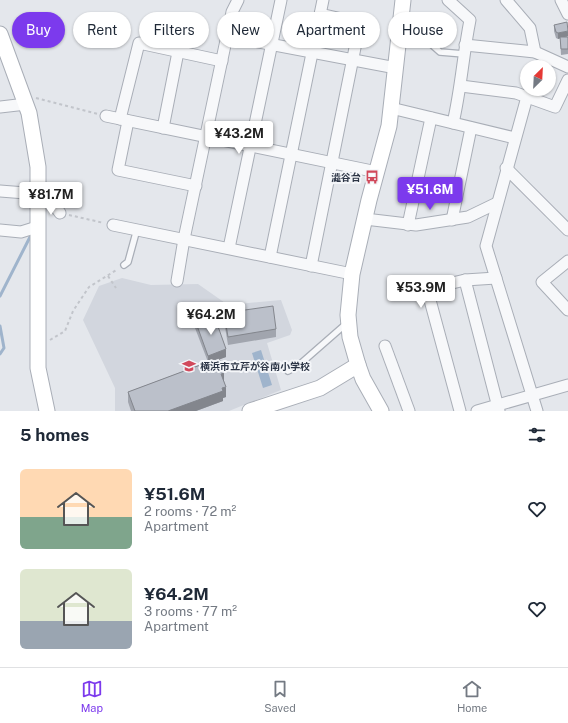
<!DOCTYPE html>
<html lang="en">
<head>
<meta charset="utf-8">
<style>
  body { margin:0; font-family:"Public Sans","Noto Sans JP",sans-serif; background:#f2f2f3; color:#1f2937; height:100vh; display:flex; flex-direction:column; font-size:15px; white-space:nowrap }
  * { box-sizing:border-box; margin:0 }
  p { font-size:13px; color:#747a83 }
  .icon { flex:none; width:22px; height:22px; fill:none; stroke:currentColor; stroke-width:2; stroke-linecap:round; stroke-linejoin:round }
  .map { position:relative; height:411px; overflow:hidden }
  .panel { display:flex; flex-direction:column; background:#fff; flex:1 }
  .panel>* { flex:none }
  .hud { position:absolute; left:12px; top:12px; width:544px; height:36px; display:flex; gap:8px }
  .needle { width:26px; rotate:24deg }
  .buttons { position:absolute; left:520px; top:60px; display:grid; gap:8px }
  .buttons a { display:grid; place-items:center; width:36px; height:36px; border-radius:50%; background:#fff; box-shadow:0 1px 3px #0004; font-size:20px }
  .price { position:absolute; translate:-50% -34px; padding:0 9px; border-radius:4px; background:#fff; color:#222; font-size:13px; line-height:26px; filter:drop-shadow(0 1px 2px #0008) }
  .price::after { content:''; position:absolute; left:50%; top:24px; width:12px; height:9px; margin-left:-6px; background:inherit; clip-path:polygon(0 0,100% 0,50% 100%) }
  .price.active { background:#7c3aed; color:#fff }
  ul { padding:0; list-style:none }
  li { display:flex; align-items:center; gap:12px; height:100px; padding:0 20px }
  li span { display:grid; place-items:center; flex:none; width:112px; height:80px; border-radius:6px; color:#555 }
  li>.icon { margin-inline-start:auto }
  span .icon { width:48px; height:48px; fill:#fffc; stroke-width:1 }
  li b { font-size:17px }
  h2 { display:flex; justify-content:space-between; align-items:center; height:48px; padding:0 20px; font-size:17px }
  .pill { padding:0 14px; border-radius:18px; background:#fff; box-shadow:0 1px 3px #0004; font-size:14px; line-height:36px }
  .pill.active { background:#7c3aed; color:#fff }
  .menu { display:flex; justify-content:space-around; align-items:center; height:56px; border-top:1px solid #e0e1e3; background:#fff; font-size:11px; color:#747a83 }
  .menu a { display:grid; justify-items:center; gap:2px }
  .menu .active { color:#7c3aed }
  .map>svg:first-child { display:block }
  .built { fill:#d2d6de }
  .water { fill:#9fb4cc }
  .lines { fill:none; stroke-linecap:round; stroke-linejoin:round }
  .stream { stroke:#9fb4cc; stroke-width:3 }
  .lane-casing { stroke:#a9aeb7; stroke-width:8 }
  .street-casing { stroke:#a9aeb7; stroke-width:13 }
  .secondary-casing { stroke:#a9aeb7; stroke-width:17 }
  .path { stroke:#c2c5cb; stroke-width:2; stroke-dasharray:3 3; stroke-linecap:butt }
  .lane { stroke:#f7f8fa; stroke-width:5.5 }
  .street { stroke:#f7f8fa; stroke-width:11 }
  .secondary { stroke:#fff; stroke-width:15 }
  .wall { fill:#a1a5ae }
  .shaded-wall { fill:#83868d }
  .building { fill:#bbc0ca; stroke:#83868d }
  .labels { text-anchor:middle; stroke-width:4; stroke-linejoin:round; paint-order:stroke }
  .poi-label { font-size:10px; font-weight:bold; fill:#2b3445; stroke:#f4f6f9; text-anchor:end }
</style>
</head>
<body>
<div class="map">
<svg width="568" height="411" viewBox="0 0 568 411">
  <rect width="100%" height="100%" fill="#e4e7ec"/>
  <path class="built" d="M122,278l29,7 47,-1 30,21 53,-5 11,30 -2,5 -23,8 14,47 -52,21h-114v-23l-32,-68 16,-34z"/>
  <path class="water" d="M261,350l11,35 -9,3 -11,-35z"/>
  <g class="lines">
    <g class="stream">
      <path d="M0,296l31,-61"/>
      <path d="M0,326l4,22 -4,6"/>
    </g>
    <g class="lane-casing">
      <g id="lane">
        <path d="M400,39l31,5 9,8 24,2"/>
        <path d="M124,265l4,-3 9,-33"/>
        <path d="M288,371l11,-6 48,-42"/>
      </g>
    </g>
    <g class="street-casing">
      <g id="street">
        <path d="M448,0l22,20c-7,35 -9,69 -17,103"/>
        <path d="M506,0l24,28 5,24"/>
        <path d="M561,0l7,14"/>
        <path d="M227,36l169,32"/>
        <path d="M465,45l70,7 33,15"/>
        <path d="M461,86l55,7 39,14 13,-27"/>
        <path d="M527,97l-41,149 51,165"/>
        <path d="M0,107l26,-3"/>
        <path d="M391,108l124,30"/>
        <path d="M106,116l271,56"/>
        <path d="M120,119l19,-76 83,18"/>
        <path d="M128,121l-10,49 78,16"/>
        <path d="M163,128l15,-76"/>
        <path d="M506,168l62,62"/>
        <path d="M0,191l38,3 13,6 9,13"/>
        <path d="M365,219l51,6 52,-8 29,-14"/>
        <path d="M452,220l19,-92"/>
        <path d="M113,225l239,49"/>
        <path d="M408,225l23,-107"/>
        <path d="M0,230l21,2 16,-5"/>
        <path d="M229,248l52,-248"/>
        <path d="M270,257l53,-257"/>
        <path d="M568,261l-26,21 26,28"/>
        <path d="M311,266l49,-243 -40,-9"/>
        <path d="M465,280l34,131"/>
        <path d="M177,281l7,-42 48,-227 6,-12"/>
        <path d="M385,346l24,65"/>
        <path d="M460,411l-33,-122 38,-9 31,-2"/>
        <path d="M477,411l91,-26"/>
      </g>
    </g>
    <g class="secondary-casing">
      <g id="secondary">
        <path d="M0,34l29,79 9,54v201l9,43"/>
        <path d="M250,411l70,-23 38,-23"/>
        <path d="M381,411l-18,-32 -5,-14 -8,-28 -2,-22 4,-41 17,-74 20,-74 14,-126"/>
      </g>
    </g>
    <g class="path">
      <path d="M36,98l62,16"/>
      <path d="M69,215l35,8"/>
      <path d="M108,276l8,12"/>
      <path d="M50,340l15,-9 8,-20 16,-24 29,-18"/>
    </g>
    <use href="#lane" class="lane"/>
    <use href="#street" class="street"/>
    <use href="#secondary" class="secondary"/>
  </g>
  <g class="wall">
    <path d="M554,25l14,12v17l-7,1 -1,-17 -2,1 -2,-1 -2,-7z"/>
    <path d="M224,313l52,16v8l-48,8 -4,-24z"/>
    <path d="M195,320l13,1 18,36 -7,2 5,22 2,16 -3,1v3l-27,10h-65l-3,-9v-10l80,-30 -13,-34z"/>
  </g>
  <g class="shaded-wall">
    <path d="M568,31v5l-10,3v-6z"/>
    <path d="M226,349v8l-18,7v-8z"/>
    <path d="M224,373v10l-3,-9z"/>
    <path d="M226,387v10l-3,1v3l-27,10h-28z"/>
  </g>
  <g class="building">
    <path d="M567,22l1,9 -10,2 -2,-1 -2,-7z"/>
    <path d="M560,37h8v12h-7z"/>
    <path d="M273,306l3,23 -48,8 -4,-24z"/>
    <path d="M206,316l2,5 7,-3 11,31 -18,7 -13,-36z"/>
    <path d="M219,358l5,15 -3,1 5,13 -4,1 1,3 -55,20h-33l-7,-19z"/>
  </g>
  <defs>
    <g id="bus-bare" transform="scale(1.08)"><path d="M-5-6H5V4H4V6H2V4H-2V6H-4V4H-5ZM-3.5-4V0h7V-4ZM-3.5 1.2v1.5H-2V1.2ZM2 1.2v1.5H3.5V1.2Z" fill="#d1495b" stroke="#f4f6f9" stroke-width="2.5" paint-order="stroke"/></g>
    <g id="school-bare" transform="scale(1.08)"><path d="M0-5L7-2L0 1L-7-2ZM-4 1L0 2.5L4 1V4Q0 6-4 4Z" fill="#d1495b" stroke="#f4f6f9" stroke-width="2.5" paint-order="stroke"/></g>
  </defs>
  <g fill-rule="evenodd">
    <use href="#bus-bare" x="372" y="177"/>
    <use href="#school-bare" x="189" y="366"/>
  </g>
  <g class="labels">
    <g class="poi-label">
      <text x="361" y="181">澁谷台</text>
      <text x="200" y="370" text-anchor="start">横浜市立芹が谷南小学校</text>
    </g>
  </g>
</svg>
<div class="buttons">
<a><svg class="needle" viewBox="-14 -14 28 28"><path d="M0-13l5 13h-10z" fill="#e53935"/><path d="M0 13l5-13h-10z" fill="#747a83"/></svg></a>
</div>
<b class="price" style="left:239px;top:155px">¥43.2M</b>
<b class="price active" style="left:430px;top:211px">¥51.6M</b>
<b class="price" style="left:51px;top:216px">¥81.7M</b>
<b class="price" style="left:421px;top:309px">¥53.9M</b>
<b class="price" style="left:211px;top:336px">¥64.2M</b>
<div class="hud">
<a class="pill active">Buy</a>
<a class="pill">Rent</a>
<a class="pill">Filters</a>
<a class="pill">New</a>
<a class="pill">Apartment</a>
<a class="pill">House</a>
</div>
</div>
<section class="panel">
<h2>5 homes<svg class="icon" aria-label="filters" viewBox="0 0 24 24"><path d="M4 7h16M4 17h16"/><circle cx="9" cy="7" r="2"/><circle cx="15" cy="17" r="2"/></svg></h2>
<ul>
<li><span style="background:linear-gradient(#ffd9b3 60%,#7fa58c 0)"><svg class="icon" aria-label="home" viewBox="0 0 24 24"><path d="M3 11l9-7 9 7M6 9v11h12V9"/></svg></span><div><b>¥51.6M</b><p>2 rooms · 72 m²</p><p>Apartment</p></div><svg class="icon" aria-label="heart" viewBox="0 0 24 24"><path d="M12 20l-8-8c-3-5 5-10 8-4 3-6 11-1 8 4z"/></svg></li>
<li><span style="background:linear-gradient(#dfe7d0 65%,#9aa5b1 0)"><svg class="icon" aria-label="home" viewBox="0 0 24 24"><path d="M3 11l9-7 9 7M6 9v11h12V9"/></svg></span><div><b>¥64.2M</b><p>3 rooms · 77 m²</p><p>Apartment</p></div><svg class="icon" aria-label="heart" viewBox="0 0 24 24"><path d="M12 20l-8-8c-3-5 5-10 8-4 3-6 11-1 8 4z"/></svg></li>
</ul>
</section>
<nav class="menu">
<a class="active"><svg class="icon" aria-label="map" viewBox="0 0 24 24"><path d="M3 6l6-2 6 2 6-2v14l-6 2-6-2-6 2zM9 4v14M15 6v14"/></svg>Map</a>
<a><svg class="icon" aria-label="saved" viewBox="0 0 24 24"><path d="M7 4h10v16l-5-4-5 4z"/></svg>Saved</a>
<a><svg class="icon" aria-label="home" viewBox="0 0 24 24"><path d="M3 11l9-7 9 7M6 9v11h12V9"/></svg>Home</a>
</nav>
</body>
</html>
